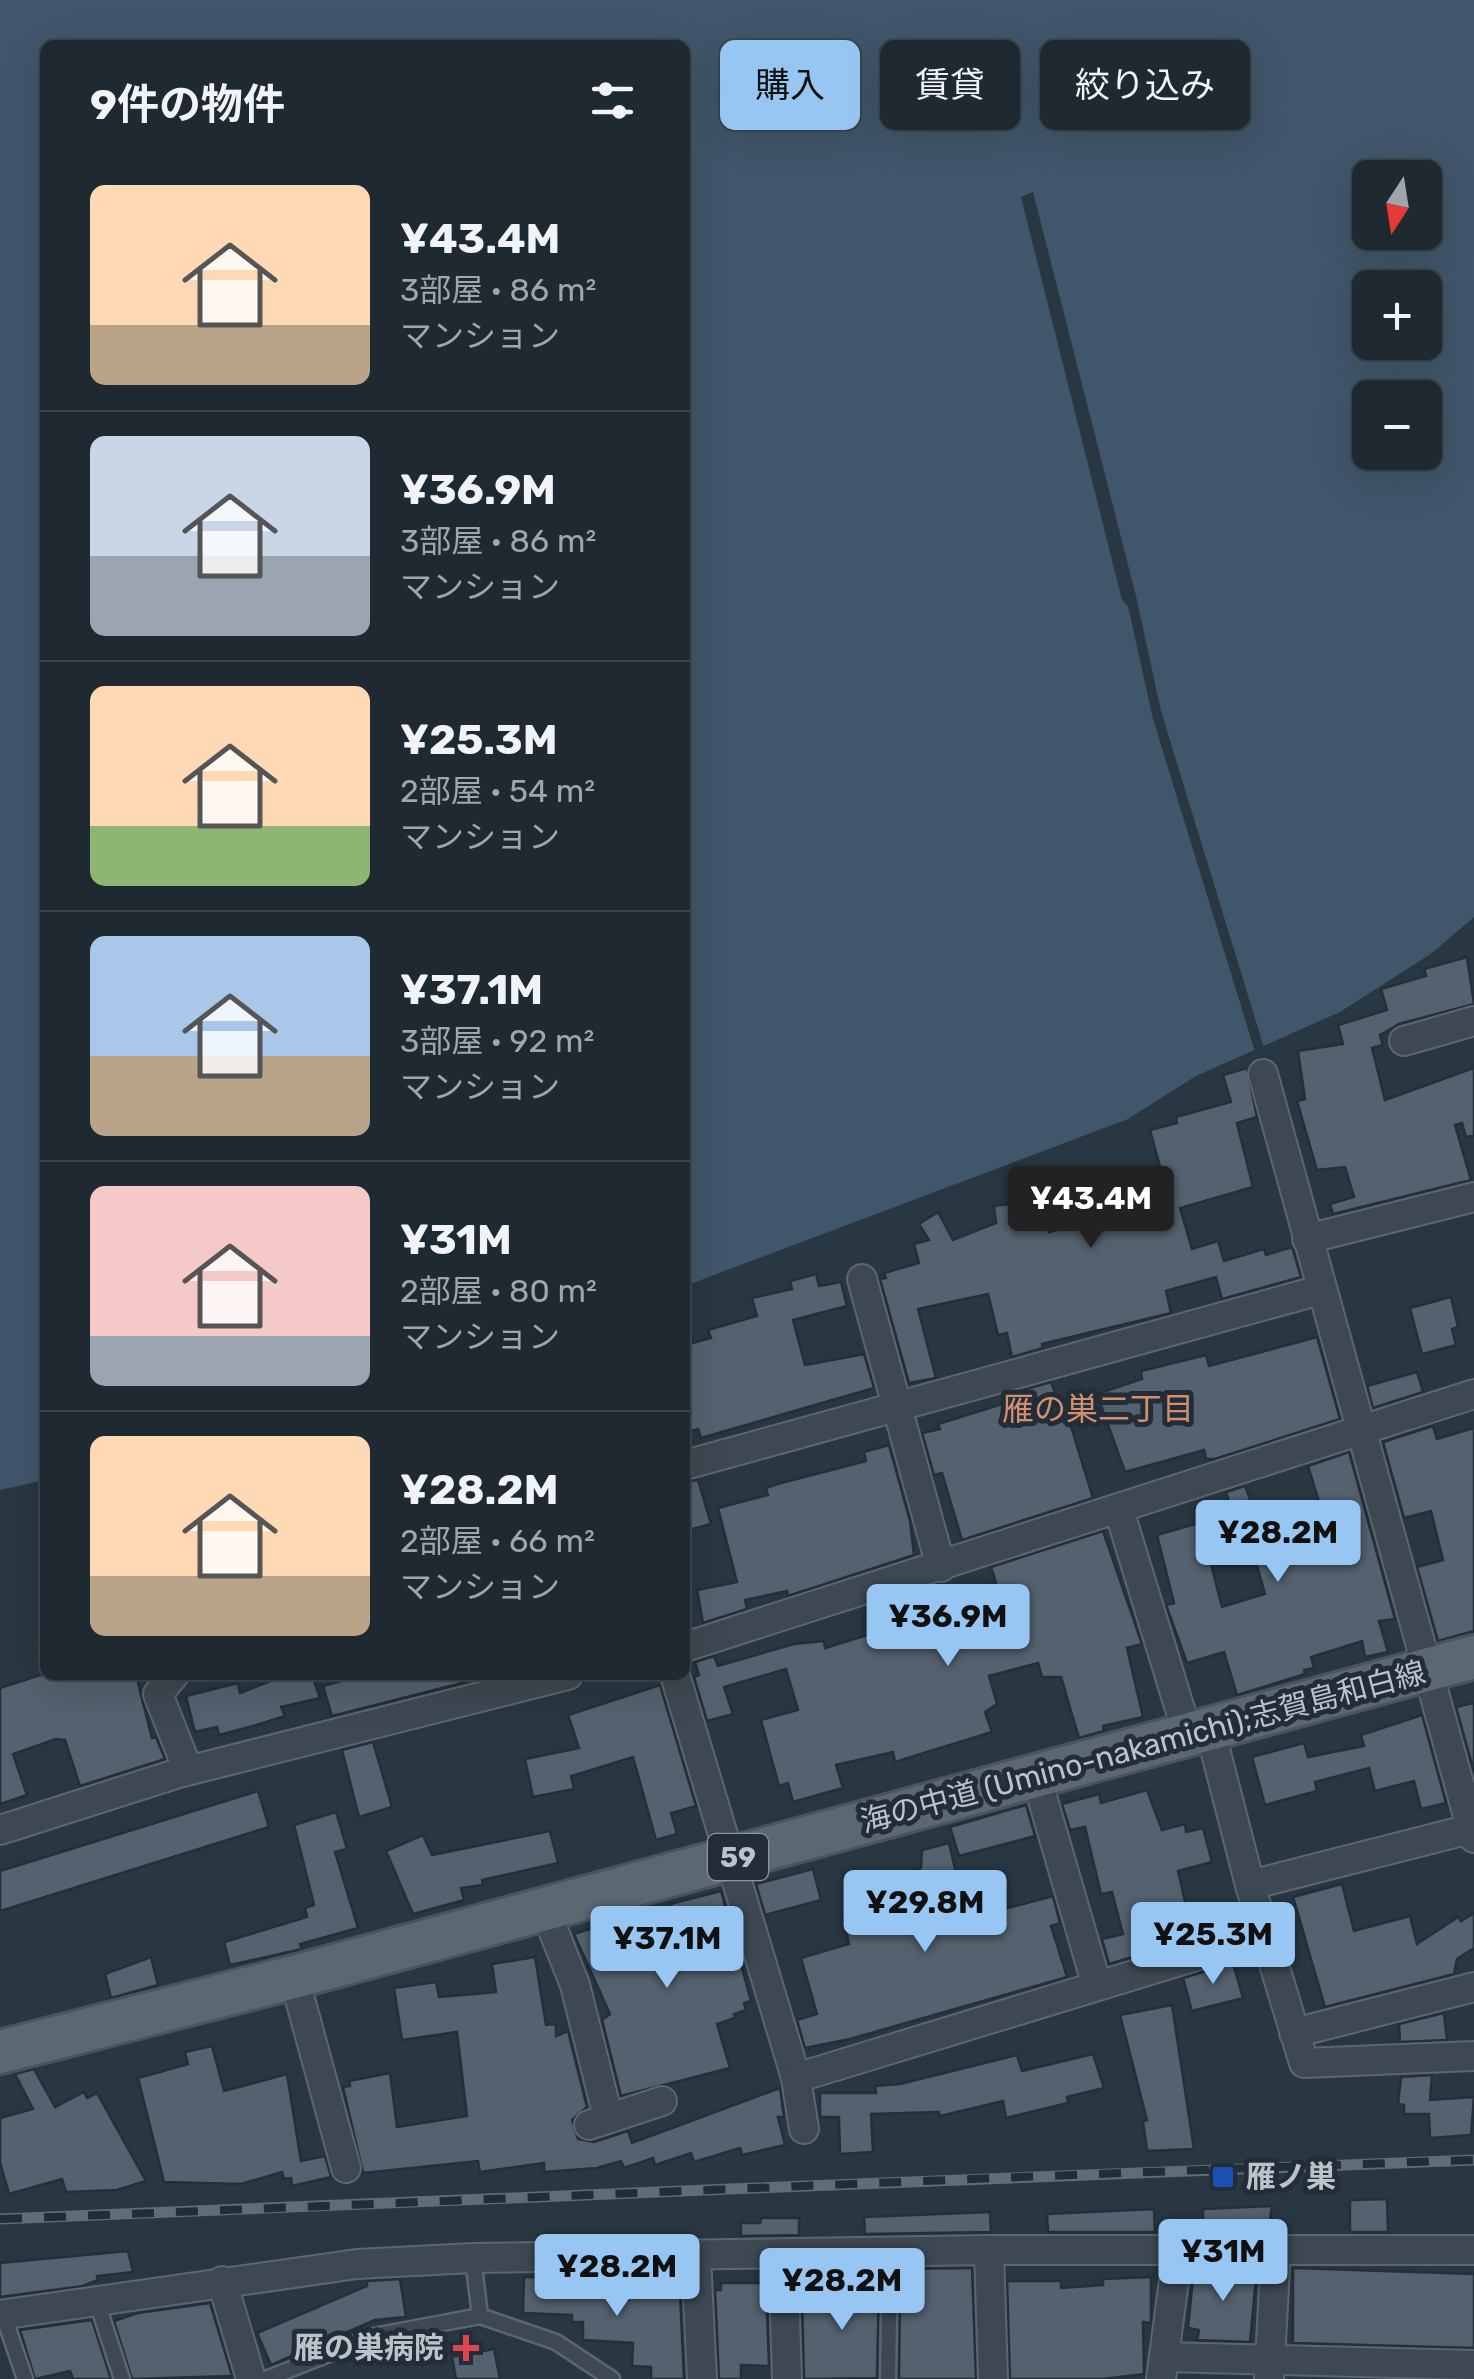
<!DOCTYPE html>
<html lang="ja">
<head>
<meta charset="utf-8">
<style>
  body { margin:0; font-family:Rubik,"Noto Sans JP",sans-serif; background:#2c353e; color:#f1f3f6; height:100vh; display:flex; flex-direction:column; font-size:38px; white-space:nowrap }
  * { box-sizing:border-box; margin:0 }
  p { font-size:32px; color:#a1a6ac }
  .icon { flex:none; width:55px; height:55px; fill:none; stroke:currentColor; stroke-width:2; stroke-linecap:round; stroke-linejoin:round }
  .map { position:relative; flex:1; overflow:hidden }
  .side { position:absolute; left:40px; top:40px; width:650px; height:1640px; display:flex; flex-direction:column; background:#1f2932; border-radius:15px; box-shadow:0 10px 40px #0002,0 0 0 2px #3c454d }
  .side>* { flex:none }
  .guide { position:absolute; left:720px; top:40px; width:602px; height:90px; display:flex; gap:20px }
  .needle { width:65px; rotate:192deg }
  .tools { position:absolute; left:1352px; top:160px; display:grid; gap:20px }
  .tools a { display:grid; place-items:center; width:90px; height:90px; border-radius:15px; background:#1f2932; box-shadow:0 10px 40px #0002,0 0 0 2px #3c454d; font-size:50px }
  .price { position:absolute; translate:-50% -85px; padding:0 22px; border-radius:10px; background:#98c6f3; color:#111; font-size:32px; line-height:65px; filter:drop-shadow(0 2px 5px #0008) }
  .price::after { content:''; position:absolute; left:50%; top:60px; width:30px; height:22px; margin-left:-15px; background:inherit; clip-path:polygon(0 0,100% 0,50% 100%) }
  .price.current { background:#222; color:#fff }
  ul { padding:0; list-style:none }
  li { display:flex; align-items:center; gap:30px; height:250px; padding:0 50px }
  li+li { border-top:2px solid #3c454d }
  li span { display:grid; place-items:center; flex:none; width:280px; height:200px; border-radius:15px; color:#555 }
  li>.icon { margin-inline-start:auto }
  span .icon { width:120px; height:120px; fill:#fffc; stroke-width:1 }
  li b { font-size:42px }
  h2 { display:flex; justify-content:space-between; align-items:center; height:120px; padding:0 50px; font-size:42px }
  .pill { padding:0 35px; border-radius:15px; background:#1f2932; box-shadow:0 10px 40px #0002,0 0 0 2px #3c454d; font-size:35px; line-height:90px }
  .pill.current { background:#98c6f3; color:#111 }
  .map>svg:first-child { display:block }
  .water { fill:#40566a; fill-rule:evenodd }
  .pier { fill:#293742 }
  .building { fill:#54626f; stroke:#242f39; stroke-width:2.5; fill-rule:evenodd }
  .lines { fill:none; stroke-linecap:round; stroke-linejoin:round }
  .service-casing { stroke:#5b666f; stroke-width:19 }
  .minor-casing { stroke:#5b666f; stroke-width:32 }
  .primary-casing { stroke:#4a545e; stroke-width:48 }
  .service { stroke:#3d4852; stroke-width:14 }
  .minor { stroke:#3d4852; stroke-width:28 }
  .primary { stroke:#5b6772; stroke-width:42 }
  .rail-casing { stroke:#5f6d79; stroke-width:11 }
  .rail { stroke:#222d37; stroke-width:8; stroke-dasharray:22; stroke-linecap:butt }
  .transit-dot { fill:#1a4fb4; stroke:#222d37; stroke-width:4 }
  .health-dot { fill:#e0444e; stroke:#222d37; stroke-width:4 }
  .labels { text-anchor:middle; stroke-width:10; stroke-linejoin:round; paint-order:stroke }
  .shield { fill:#222d37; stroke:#8c969f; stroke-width:2.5 }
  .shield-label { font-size:28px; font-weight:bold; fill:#bac3cc }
  .street-label { font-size:30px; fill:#bac3cc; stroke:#222d37 }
  .poi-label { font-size:30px; font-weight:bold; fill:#bac3cc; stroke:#222d37; text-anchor:start }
  .neighbourhood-label { font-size:32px; fill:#d18f70; stroke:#222d37 }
</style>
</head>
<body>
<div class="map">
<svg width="1474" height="2379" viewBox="0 0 1474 2379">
  <rect width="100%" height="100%" fill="#293742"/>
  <path class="water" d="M0,0h1474v917l-42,36 -92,59 -144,64 -68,43 -443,167v-1241h-640v1435l-45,10zM1370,178h55v54h-55zM1370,288h55v54h-55zM1370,398h55v54h-55z"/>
  <path class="pier" d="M1033,192l103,404 25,115 104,340 -9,4 -103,-336 -25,-113 -6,-6 -101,-403z"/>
  <g class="building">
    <path d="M1467,957l7,47 -75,20 -19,11 3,10 -11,3 13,52 89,-32v68l-8,1 -4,-14 -7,2 16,55 -138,34 -3,-10 24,-7 -9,-30 -28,3 -20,-69 8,-2 -7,-48 45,-7 -5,-19 49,-15 -6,-21 45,-13 -2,-7z"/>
    <path d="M1247,1068l10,49 -20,6 16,64 -73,21 12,41 26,-8 6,20 40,-12 2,6 26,-8 9,30 -79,22 -6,-22 -50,14 5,22 -129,31 1,4 -31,9 -5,-24 -9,2 -10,-41 -70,15 18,69 -27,5 -29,-104 6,-1 -2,-5 35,-10 -5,-19 15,-4 -10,-16 19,-12 15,28 43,-17 -2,-17 37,-5 4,18 9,-3 5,16 120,-32 -19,-70 27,-7 -1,-6 55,-15 -8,-27z"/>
    <path d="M816,1274l3,12 22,-4 6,24 -54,14 12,45 59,-11 10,34 -173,50 -3,-9 -13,4v-88l26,-7 -3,-8 49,-14 -5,-18 40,-9 -2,-8z"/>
    <path d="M1451,1297l7,30 -6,2 4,16 -34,9 -12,-46z"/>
    <path d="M1317,1337l23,82 -125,40h-9l-2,-9 -79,22 -28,-78 45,-15 -1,-8 65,-16 3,11z"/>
    <path d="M1417,1372l6,20 -50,16 -6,-22z"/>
    <path d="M1051,1382l9,23 4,-1 29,94 -131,42 -20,-67 -8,2 -12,-42 18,-4 -2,-5 84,-26 -2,-7z"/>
    <path d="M1433,1426l4,13 37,-11v203l-36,10 -21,-74 26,-7 -12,-49 -27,7 -21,-76z"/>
    <path d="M889,1445l21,76 4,34 -126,41 -1,-5 -42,9 2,9 -44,14 -6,-33 40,-8 -19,-74 50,-13 -2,-7 15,-5 85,-22 -2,-9z"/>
    <path d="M1349,1452l46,167 -16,2 9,31 -23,5 -3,-16 -51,16 3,11 -10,2 1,4 -68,21 -13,-43 -37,11 -21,-58 8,-2 -17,-68 59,-17 -2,-8 16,-5 -4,-13 19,-6 10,26 11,-3 11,37 50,-18 -19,-62zM1253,1552l12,42 -43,13 -11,-43z"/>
    <path d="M698,1480l13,44 -26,7v-49z"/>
    <path d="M1103,1531l39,113 -15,4 16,69 -40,9 1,5 -25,7 -18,-61h-19l-4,-14 -49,13 8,28 -12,8 7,20 -97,30 -2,-10 -57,13 7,23 -50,14 -5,-19 -9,3 -18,-66 37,-10 -12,-41 -62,18 9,27 -26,7 -13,-44 5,-2 -4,-13 19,-6 4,10 76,-22 30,-3 1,7 97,-30 50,-17 -3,-10 27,-8 -5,-16z"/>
    <path d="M40,1675h96l16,63 4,-1 9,22 -85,27 -15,-46 -9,-1 -43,15 14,41 -27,9v-116z"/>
    <path d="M286,1675h26l8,23 -39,9 4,9 -32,10 -34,9 -2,-8 -22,5 -9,-36 52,-13 2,10z"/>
    <path d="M363,1675h102l1,7 -134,34 -9,-30z"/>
    <path d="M660,1685l36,121 -25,7 6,21 -21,6 -23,-83 -62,19 3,13 -41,8 -8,-38 54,-11 -11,-33z"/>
    <path d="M1474,1703v69l-18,-65z"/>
    <path d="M1422,1715l24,88 -25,6 -7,-28 -39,10 -6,-23 -54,14 2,9 -52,14 -13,-48 52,-14 4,14 56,-11 -3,-11z"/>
    <path d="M373,1742l19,65 -33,10 -17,-67z"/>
    <path d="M1147,1790l15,40 23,-6 1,8 17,-4 9,34 -34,9 9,39 35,-2 4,21 -117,35 -7,-25 21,-5 -11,-42 -11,2 -16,-67 -15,3 -8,-26 37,-10 2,9z"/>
    <path d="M258,1791l11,36 -269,84v-40z"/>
    <path d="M1026,1805l9,31 -76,20 -9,-29z"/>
    <path d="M336,1812l11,37 -12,3 23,76 -58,16 2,5 -72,16 -6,-23 83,-25 -2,-9 9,-3 -20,-80z"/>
    <path d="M550,1831l8,32 -76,17 1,5 -22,3 3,12 -51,14 -27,-63 37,-16 9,20z"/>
    <path d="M949,1843l13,55 6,-1 6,20 79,-21 7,27 -9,3 16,51 -217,62 -45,9 -8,-28 20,-6 -16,-56 48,-14 -7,-32 30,-6 -6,-23 55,-15 1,-18z"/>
    <path d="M813,1869l8,31 -56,15 -9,-31z"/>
    <path d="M1342,1884l12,47 56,-15 7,28 41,-27 3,4 13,-8v35l-17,11 -3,15 -129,33 -32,-110z"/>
    <path d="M721,1891l30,110 -7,2 2,7 -12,4 1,4 -18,6 13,44 -109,28 -19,-76 8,-6 -36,-80 52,-17 3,6 45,-20z"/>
    <path d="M151,1957l7,28 -47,13 -6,-24z"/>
    <path d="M535,1957l11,68 10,-1v12l12,-5 19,76 -15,13 6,19 16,3 34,-11 4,12 148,-55 4,29h-6l7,28 -43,10 -2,-7 -46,14 -3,-9 -36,12 -2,-7 -29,10 -3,-7 -24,7 -53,4v-9l-64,9 -2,-11 -115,12 -20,-86 7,-1 -1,-5 41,-8 7,54 70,-11 -10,-84 -55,8 -8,-52 42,-6 3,15 57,-5 -4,-28z"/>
    <path d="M1233,1963l10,35 -51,13 -9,-33z"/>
    <path d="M1172,2005l22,144 -47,2 -4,-30 4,-1 -27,-105z"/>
    <path d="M1444,2013l3,27 -47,2 -1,-18z"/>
    <path d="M212,2046l12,45 63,-17 14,87 24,-5 6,21 -39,9 -1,-8 -7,1 -2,-7 -41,12 -77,-2 -26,-104 50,-14 -3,-12z"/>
    <path d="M1093,2054l11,34 -37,9 1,6 -62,15 -3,-17 -63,15 -1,-4 -68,2 2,38 -33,2 -1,-37h-19v-24h56l-1,-7 25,-2 117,-29 5,16z"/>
    <path d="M34,2069l21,38 29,-15 3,6 10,-5 49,88 -29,9 -51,2 -4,-13 -53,15 -9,-32v-44l33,-9 -18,-35z"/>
    <path d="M1432,2075l-2,25 44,-3 -3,38 -41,3 -1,-24h-25v-9l-6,-1 3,-27z"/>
    <path d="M1387,2199l1,33h-38v-32z"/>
    <path d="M1272,2206l-4,26h-65v-23z"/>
    <path d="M1154,2209l1,23h-107l-1,-18z"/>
    <path d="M990,2212l1,20 -126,2 -1,-17z"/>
    <path d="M761,2218h38v17l-58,1v-13h19z"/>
    <path d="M128,2251l5,21 -36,4 1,4 -15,6 -83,11v-34z"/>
    <path d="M972,2268l4,111h-77l1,-98h8v-12z"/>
    <path d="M1194,2268h63l-7,74 -53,-2 2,-10 -11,-2z"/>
    <path d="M1293,2268l181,6v74l-181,-5z"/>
    <path d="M524,2277l71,2 -1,13 86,1 4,86h-33v-12l-19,-1 1,-23 -50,-3v-18h-11v-7l-49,-2z"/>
    <path d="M1151,2277v46l-8,-1 1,52 -41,5h-93l-3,-98h54v7l42,-3v-6z"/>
    <path d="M400,2279l6,38 -31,3 -104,45 -14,-32 110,-47v-5z"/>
    <path d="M869,2280h10l-2,98 -73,1 -2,-85 42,2v-12z"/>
    <path d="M721,2283h45l3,83 -28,-1v14h-22l-4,-89h6z"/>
    <path d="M210,2303l22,73 -100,3 -18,-58 24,-8z"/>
    <path d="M92,2320l19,59h-38l-3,-8 -35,8 -15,-49z"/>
    <path d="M494,2349l6,30h-44l-4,-22z"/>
  </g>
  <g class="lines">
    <g class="service-casing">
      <g id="service">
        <path d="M473,2258l7,58"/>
        <path d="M96,2299l26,80"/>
        <path d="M3,2314l22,65"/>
        <path d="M266,2379l108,-43 106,-20 76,26 56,37"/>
        <path d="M888,2379l2,-126"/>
      </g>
    </g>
    <g class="minor-casing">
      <g id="minor">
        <path d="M1404,1041l70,-20"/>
        <path d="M1263,1074l211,764"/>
        <path d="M1307,1239l167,-42"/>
        <path d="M862,1279l79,288"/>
        <path d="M685,1465l635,-175"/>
        <path d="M1119,1510l68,222"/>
        <path d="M685,1647l789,-253"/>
        <path d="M174,1675l-16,19 30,76"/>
        <path d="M675,1675l121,403 8,51"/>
        <path d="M1209,1726l41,159 54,178 170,-7"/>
        <path d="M1036,1776l61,210"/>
        <path d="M0,1830l179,-57 389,-98"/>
        <path d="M1250,1885l224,-57"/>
        <path d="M544,1907l31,78 33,132"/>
        <path d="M294,1977l52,191"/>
        <path d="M1294,2033l180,-46"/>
        <path d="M796,2078l469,-143"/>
        <path d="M589,2125l73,-24"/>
        <path d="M989,2250l4,129"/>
        <path d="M783,2256l4,123"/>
        <path d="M696,2257l6,122"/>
        <path d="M222,2281l29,98"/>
        <path d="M0,2315l357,-51 116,-6 516,-8h485"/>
        <path d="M1164,2357l310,8"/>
        <path d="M1161,2379l17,-129"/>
        <path d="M1269,2379l7,-130"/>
      </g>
    </g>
    <g class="primary-casing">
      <path id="primary" d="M0,2052l294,-75 1180,-320"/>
    </g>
    <use href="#service" class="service"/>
    <use href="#minor" class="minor"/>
    <use href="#primary" class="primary"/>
    <g class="rail-casing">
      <path id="rail" d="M0,2219c492,-19 982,-42 1474,-59"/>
    </g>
    <use href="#rail" class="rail"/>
  </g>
  <rect class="transit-dot" x="1211" y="2165" width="24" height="24" rx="5"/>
  <path class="health-dot" d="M461 2333h10v10h10v10h-10v10h-10v-10h-10v-10h10z"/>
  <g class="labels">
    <rect class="shield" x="708" y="1834" width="60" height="46" rx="8"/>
    <g class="shield-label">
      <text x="738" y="1867">59</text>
    </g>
    <g class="street-label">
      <text transform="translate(1143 1747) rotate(-15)" y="10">海の中道 (Umino-nakamichi);志賀島和白線</text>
    </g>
    <g class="poi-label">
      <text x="1246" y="2187">雁ノ巣</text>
      <text x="444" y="2358" text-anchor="end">雁の巣病院</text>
    </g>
    <g class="neighbourhood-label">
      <text x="1098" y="1420">雁の巣二丁目</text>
    </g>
  </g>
</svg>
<div class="tools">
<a><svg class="needle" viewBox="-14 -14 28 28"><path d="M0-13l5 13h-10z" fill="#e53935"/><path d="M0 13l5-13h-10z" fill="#a1a6ac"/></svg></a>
<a>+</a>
<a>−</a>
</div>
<b class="price current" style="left:1091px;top:1251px">¥43.4M</b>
<b class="price" style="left:1278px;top:1585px">¥28.2M</b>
<b class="price" style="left:948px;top:1669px">¥36.9M</b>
<b class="price" style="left:925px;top:1955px">¥29.8M</b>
<b class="price" style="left:1213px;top:1987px">¥25.3M</b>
<b class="price" style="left:667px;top:1991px">¥37.1M</b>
<b class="price" style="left:1223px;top:2304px">¥31M</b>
<b class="price" style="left:617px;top:2319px">¥28.2M</b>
<b class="price" style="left:842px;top:2333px">¥28.2M</b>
<div class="guide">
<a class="pill current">購入</a>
<a class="pill">賃貸</a>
<a class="pill">絞り込み</a>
</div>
<section class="side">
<h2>9件の物件<svg class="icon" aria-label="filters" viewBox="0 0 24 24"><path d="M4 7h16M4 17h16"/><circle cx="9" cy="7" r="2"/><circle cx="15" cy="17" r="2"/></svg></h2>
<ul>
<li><span style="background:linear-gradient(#ffd9b3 70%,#b9a48a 0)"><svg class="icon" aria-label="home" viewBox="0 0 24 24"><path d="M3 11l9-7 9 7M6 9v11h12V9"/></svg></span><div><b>¥43.4M</b><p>3部屋 · 86 m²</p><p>マンション</p></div></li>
<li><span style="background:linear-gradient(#c9d6e8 60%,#9aa5b1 0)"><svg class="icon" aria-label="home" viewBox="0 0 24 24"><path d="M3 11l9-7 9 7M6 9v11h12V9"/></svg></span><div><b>¥36.9M</b><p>3部屋 · 86 m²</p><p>マンション</p></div></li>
<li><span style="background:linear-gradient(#ffd9b3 70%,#8fb573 0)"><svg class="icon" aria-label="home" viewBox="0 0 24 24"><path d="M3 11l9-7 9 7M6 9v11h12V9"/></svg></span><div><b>¥25.3M</b><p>2部屋 · 54 m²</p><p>マンション</p></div></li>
<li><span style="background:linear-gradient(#a9c7e8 60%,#b9a48a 0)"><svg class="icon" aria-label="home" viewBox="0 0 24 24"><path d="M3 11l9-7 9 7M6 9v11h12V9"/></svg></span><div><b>¥37.1M</b><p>3部屋 · 92 m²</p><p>マンション</p></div></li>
<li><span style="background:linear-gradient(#f6c9c9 75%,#9aa5b1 0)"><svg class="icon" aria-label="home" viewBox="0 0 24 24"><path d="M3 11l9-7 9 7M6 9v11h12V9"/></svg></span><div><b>¥31M</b><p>2部屋 · 80 m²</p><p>マンション</p></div></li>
<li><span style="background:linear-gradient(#ffd9b3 70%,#b9a48a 0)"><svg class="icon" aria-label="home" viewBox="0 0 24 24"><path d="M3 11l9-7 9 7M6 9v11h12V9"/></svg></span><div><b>¥28.2M</b><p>2部屋 · 66 m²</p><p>マンション</p></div></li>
</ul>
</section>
</div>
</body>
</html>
